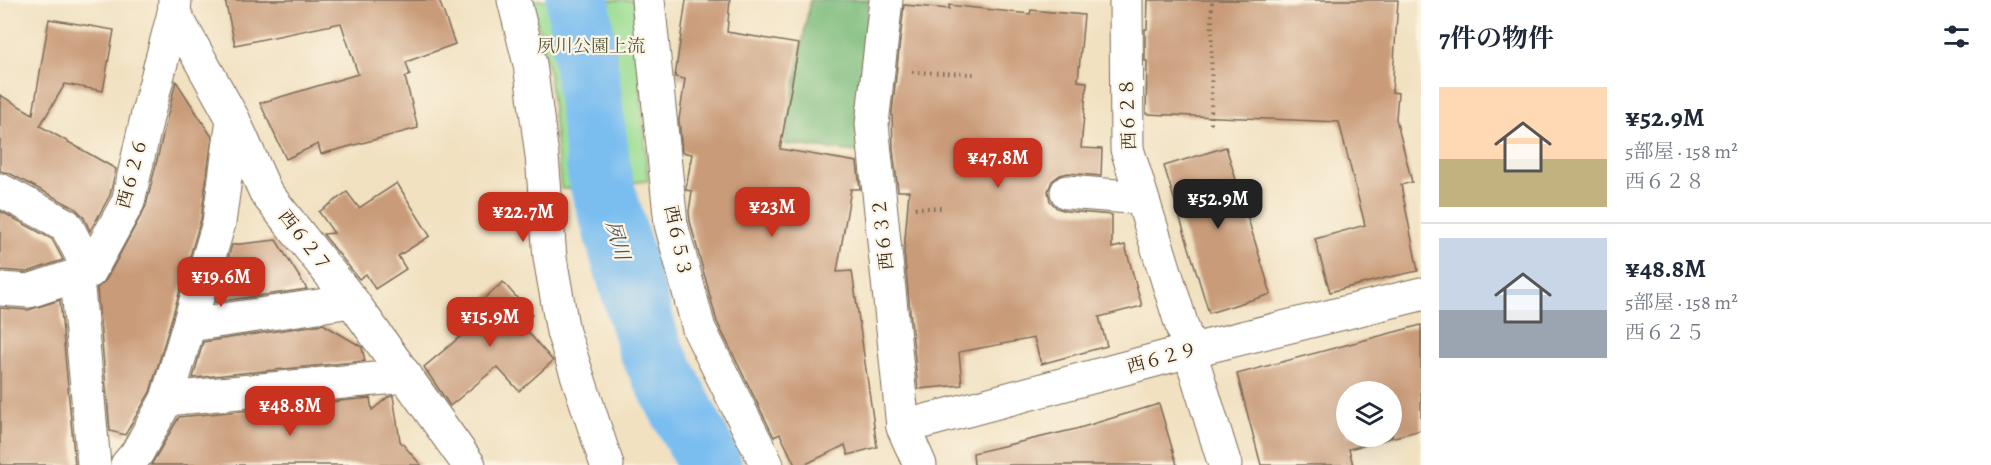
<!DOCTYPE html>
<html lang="ja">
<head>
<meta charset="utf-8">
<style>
  body { margin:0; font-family:Alegreya,"Noto Serif JP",serif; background:#f6f6f7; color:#1f2937; height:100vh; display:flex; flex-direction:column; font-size:22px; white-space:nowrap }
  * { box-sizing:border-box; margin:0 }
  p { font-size:20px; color:#747a83 }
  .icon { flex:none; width:33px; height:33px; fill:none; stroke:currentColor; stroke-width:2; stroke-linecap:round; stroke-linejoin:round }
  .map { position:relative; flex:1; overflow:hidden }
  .drawer { display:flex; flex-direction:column; background:#fff; width:570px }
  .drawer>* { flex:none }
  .controls { position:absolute; left:1336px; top:381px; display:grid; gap:12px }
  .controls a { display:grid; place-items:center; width:66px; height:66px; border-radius:50%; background:#fff; box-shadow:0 6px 24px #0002; font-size:30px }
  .price { position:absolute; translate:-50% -51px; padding:0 14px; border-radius:12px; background:#c8321e; color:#fff; font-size:20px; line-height:39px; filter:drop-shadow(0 2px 3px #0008) }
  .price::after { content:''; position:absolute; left:50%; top:36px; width:18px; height:14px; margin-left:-9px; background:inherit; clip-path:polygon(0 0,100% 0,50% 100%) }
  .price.selected { background:#222; color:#fff }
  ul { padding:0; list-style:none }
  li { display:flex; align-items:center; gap:18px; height:150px; padding:0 18px }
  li+li { border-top:2px solid #e0e1e3 }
  li span { display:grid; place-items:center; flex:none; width:168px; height:120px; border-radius:0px; color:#555 }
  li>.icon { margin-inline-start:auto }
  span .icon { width:72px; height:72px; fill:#fffc; stroke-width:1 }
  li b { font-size:26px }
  h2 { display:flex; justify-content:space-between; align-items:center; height:72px; padding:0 18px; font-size:26px }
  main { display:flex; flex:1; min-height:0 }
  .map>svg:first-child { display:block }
  .green { fill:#9cdd93; stroke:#6c8458; stroke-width:1.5 }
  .forest { fill:#7dbc7d; stroke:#5c734e; stroke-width:1.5 }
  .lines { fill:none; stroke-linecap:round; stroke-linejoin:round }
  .river { stroke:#7abef0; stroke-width:64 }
  .building { fill:#c99b79; fill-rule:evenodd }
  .minor-casing { stroke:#7b6a57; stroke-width:35 }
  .path { stroke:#7b6a57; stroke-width:4; stroke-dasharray:1.5 4.5; stroke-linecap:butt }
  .minor { stroke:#fff; stroke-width:33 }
  .labels { text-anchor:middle; stroke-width:4.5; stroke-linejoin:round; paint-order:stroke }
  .park-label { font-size:18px; fill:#53573b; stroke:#fcf5e5 }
  .street-label { font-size:18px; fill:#3b2a1e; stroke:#fcf5e5 }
  .water-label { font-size:20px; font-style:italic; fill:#4e565d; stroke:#fcf5e5 }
</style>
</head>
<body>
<main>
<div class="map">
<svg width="1421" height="465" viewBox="0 0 1421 465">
  <rect width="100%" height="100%" fill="#fcf5e5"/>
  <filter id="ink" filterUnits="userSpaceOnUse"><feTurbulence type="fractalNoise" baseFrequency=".0167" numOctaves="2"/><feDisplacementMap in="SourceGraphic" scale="12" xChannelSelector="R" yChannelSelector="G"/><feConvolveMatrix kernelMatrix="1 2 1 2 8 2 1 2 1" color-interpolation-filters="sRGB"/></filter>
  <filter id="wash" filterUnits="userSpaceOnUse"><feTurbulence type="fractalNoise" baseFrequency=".008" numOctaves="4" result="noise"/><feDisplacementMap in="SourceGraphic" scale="24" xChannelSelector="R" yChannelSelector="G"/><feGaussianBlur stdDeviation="1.35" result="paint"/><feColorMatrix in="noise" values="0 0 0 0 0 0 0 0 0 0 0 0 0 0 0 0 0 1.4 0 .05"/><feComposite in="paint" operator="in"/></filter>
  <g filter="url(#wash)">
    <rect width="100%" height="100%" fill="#f1e1c1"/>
    <path class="green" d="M532,0h102l14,181 -87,8 -12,-118z"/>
    <path class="forest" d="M810,0h59l-12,152 -73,-8z"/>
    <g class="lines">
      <path class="river" d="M578,0l22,179 49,167 61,119"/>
    </g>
    <g id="blocks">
      <g class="building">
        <path d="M225,0h214l16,44 -49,18 4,13 -5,2 13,51 -97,26 -3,-10 -32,15 -26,-56 98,-29 -17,-51 -106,22z"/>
        <path d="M686,0h44l-3,32 72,12 -19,105 77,13 3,27h-9l-14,83 15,-1 25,176 -29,8 -3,-10 -41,20h-9l-15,-31 -6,3 -57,-115 -27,-101 -1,-10 3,-20 -6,-1v-2l6,-34 -10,-2 -3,-32 6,-41 -10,-2z"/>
        <path d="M1148,0h250l-6,92 6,1 -2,26 16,63 -11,3 17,86 -33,7 -55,14 -15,-53 50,-14 -26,-103 -193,-8 1,-53h-2v-32h2z"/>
        <path d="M904,5l45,4v-4l81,9 1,-4 53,5 -6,66 9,1 -6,66 21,1 -1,27 -33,-3 -8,2 -8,6 -4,10 2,10 7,7 9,3 46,4v33l13,-3 17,61 -43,11 8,29 -66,18 -7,-26 -75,14 3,33 -44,4 -14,-137 5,-61h-11l-5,-42 -1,-37z"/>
        <path d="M49,19l65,11 -11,61 -38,-7 -25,42 76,43 -6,26 -20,36 -7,-15 -8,-8 -66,-35 -9,-2v-76l33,19z"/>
        <path d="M176,81l36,56 -11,82 -51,173 -25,43 -15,-4 -13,-143 9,-8 40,-74z"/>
        <path d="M1226,147l45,147 -62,19 -45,-147z"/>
        <path d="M397,183l33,53 -32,20 8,13 -31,20 -9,-15 -7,5 -36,-45 11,-1 -15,-21 28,-20 12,16z"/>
        <path d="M0,211l52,28 11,21 -36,12 -27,-2z"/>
        <path d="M276,240l31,49 -92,13 17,-57z"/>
        <path d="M503,282l29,33 -10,10 31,36 -34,30 -22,-24 -47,39 -26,-39 43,-36 -9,-10z"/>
        <path d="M60,300l15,165h-75v-157l28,2z"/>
        <path d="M323,324l39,23 3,14 -172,17 10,-36z"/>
        <path d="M1421,325v105l-72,19 4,16h-92l-24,-91zM1347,392h45v44h-45z"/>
        <path d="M393,396l7,45 21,24h-270l28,-48 191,-19 2,12 16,-13z"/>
        <path d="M1159,404l18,61h-203l-1,-12 103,-24z"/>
      </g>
    </g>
  </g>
  <g filter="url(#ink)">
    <use href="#blocks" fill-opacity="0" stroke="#7b6a57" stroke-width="1.5"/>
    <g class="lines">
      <g class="minor-casing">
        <g id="minor">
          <path d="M175,0l-1,13 59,106 33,74 86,108 117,164"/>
          <path d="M514,0l16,64 12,92 8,102 13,74 44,133"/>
          <path d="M648,0l23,224 28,105 68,136"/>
          <path d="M886,0l-14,124 31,303 17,38"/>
          <path d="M1126,0l1,149 98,316"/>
          <path d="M0,190l66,35 24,46"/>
          <path d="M1067,192l75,6"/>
          <path d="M77,277l17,188"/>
          <path d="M0,289l29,2 61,-20 38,-69 20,-89 26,-100"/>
          <path d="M190,325l162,-24"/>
          <path d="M167,399l239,-23"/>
          <path d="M903,427l286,-76 232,-57"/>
          <path d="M127,465l10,-12 30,-54 52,-176 14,-104"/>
        </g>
      </g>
      <g class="path">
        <path d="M912,72l63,2"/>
        <path d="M1211,124l1,-124"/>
        <path d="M915,208h30"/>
      </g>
      <use href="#minor" class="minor"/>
    </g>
  </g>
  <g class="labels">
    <g class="park-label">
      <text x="591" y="52">夙川公園上流</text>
    </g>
    <g class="street-label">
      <text transform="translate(1128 114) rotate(-92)" y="6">西６２８</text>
      <text transform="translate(132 173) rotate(-75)" y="6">西６２６</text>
      <text transform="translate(883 234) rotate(-96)" y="6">西６３２</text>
      <text transform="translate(305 241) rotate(52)" y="6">西６２７</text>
      <text transform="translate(678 241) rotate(78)" y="6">西６５３</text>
      <text transform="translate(1162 358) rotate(-15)" y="6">西６２９</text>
    </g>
    <g class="water-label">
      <text transform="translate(618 240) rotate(74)" y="7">夙川</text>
    </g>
  </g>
</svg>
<div class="controls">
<a><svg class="icon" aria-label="layers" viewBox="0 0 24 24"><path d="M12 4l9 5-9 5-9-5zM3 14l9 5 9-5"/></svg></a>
</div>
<b class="price" style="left:998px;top:189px">¥47.8M</b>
<b class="price selected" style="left:1218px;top:230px">¥52.9M</b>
<b class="price" style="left:772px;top:238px">¥23M</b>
<b class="price" style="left:523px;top:243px">¥22.7M</b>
<b class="price" style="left:221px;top:308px">¥19.6M</b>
<b class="price" style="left:490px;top:348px">¥15.9M</b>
<b class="price" style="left:290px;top:437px">¥48.8M</b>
</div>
<section class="drawer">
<h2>7件の物件<svg class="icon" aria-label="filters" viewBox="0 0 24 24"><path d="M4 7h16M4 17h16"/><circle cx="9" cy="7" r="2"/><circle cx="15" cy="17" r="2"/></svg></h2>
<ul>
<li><span style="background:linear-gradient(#ffd9b3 60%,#c2b280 0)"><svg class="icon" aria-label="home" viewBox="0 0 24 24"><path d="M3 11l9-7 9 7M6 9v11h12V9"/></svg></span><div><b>¥52.9M</b><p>5部屋 · 158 m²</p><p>西６２８</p></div></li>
<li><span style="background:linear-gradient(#c9d6e8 60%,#9aa5b1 0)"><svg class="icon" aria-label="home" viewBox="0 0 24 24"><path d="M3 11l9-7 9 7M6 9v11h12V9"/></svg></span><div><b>¥48.8M</b><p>5部屋 · 158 m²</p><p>西６２５</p></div></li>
</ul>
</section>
</main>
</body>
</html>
